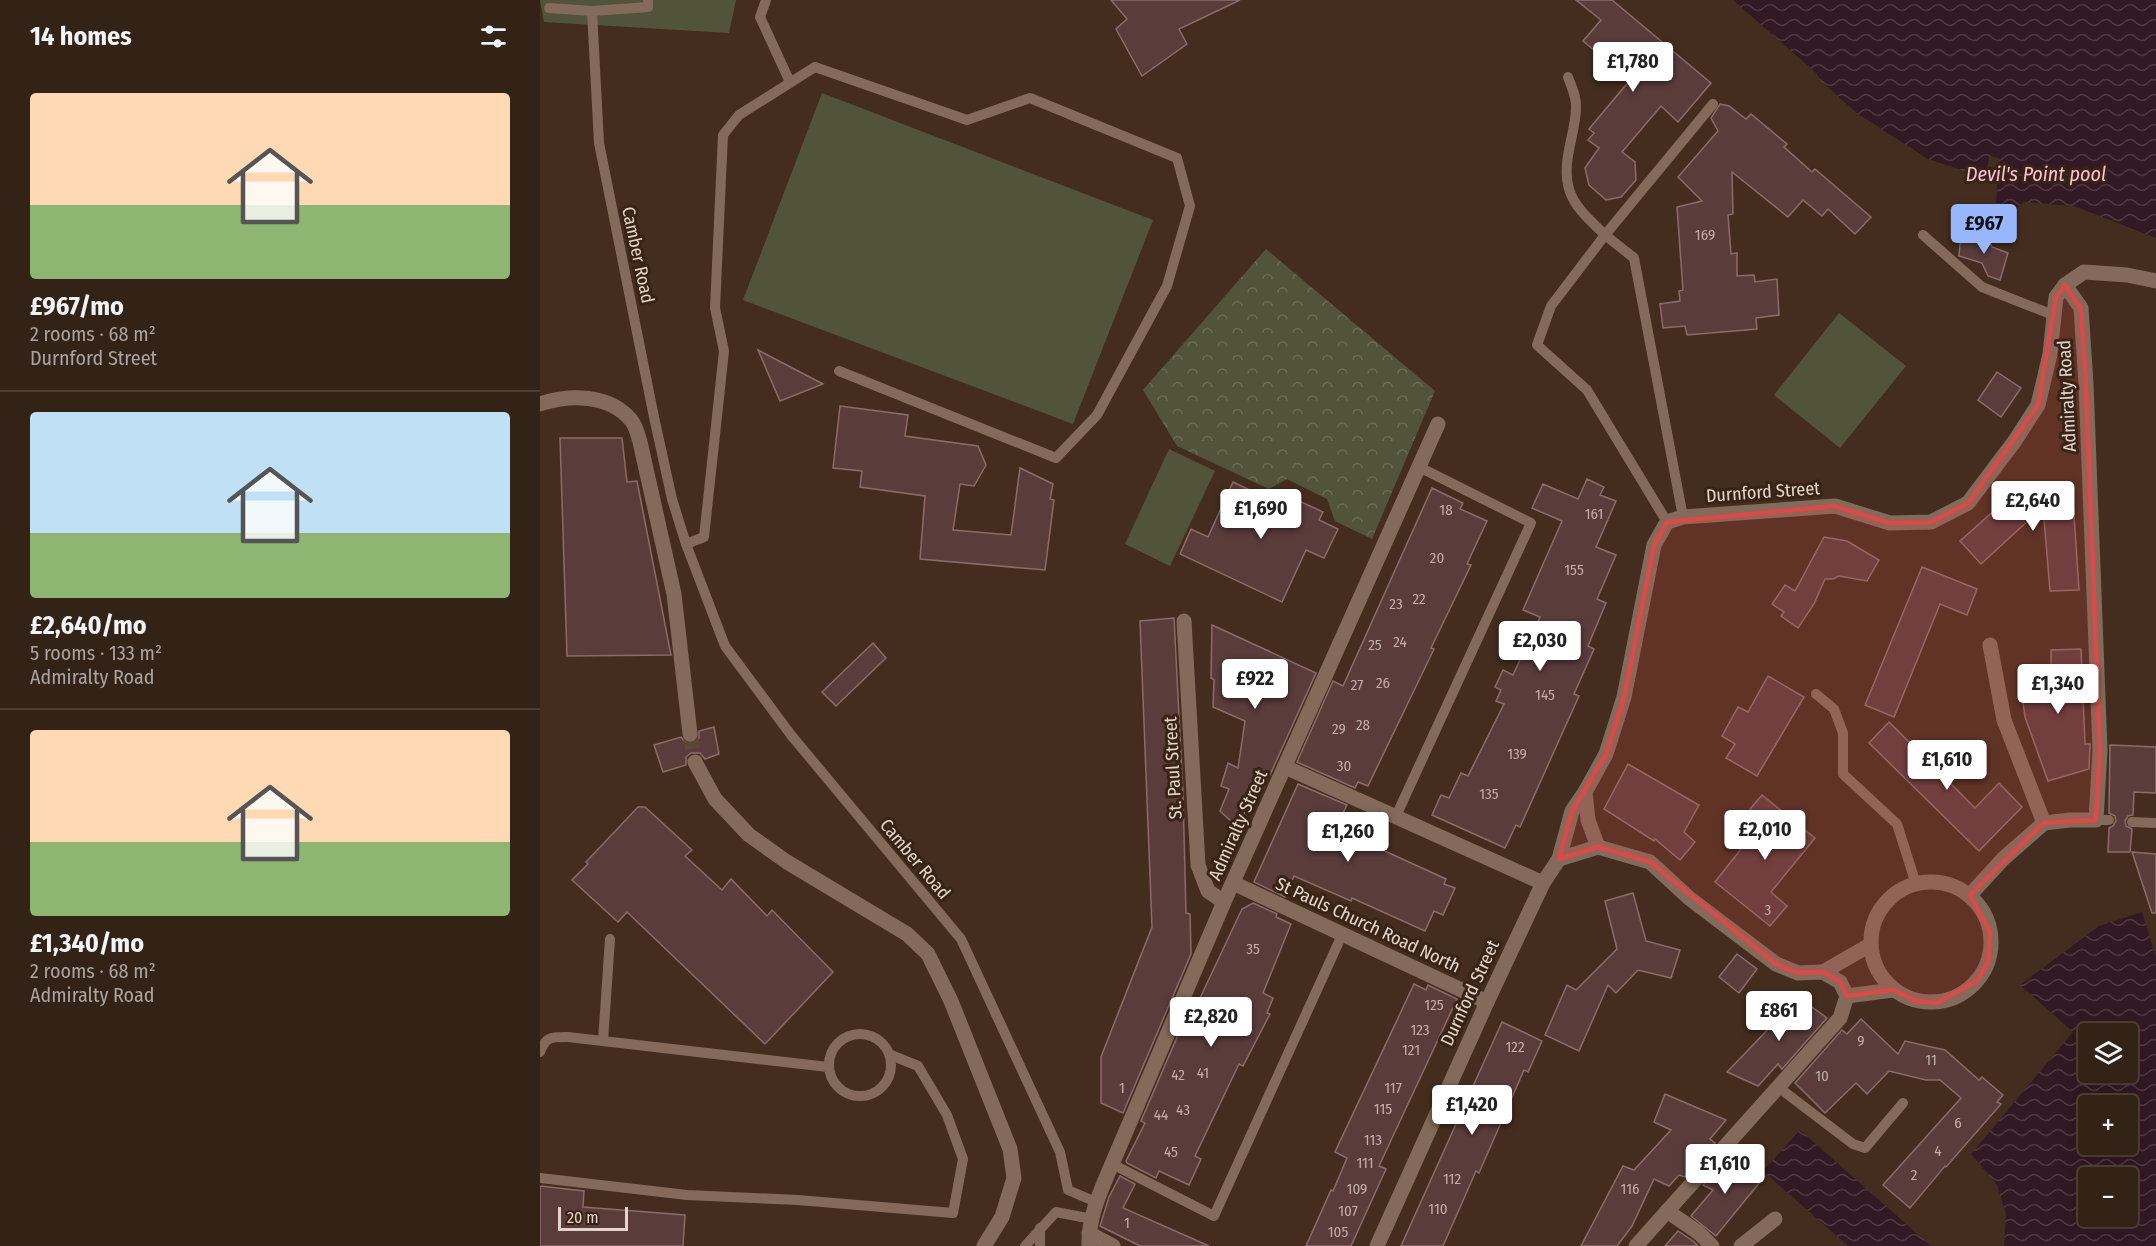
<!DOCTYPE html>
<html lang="en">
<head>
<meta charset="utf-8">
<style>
  body { margin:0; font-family:"Fira Sans Condensed",sans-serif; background:#3e2f23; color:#f1f3f6; height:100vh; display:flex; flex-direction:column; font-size:22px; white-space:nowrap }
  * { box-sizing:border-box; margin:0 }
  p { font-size:20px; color:#a9a4a1 }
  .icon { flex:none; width:33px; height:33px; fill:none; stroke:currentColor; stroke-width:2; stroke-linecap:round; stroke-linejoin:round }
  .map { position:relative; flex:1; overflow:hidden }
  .details { display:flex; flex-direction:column; background:#332216; width:540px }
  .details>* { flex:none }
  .fabs { position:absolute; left:1538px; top:1023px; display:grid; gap:12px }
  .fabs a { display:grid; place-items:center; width:60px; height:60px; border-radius:6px; background:#332216; box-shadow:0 6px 24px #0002,0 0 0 2px #4e3f35; font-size:30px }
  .scale { position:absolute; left:18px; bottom:15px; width:70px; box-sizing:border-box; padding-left:6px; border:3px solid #e4d5cc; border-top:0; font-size:16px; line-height:21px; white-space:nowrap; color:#e4d5cc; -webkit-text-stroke:4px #392315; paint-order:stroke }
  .price { position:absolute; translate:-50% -51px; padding:0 14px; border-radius:6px; background:#fff; color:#222; font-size:20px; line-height:39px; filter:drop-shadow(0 2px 3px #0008) }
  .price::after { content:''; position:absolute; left:50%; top:36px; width:18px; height:14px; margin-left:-9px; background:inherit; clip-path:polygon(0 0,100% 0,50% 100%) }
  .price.current { background:#97b6fd; color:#111 }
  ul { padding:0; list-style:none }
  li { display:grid; align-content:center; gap:12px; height:318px; padding:0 30px }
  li+li { border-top:2px solid #4e3f35 }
  li span { display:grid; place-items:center; height:186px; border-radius:6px; color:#555 }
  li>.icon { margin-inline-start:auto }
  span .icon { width:108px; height:108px; fill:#fffc; stroke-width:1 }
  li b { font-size:26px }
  h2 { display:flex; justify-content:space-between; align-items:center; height:72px; padding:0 30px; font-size:26px }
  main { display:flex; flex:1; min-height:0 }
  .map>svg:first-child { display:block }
  .park { fill:url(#park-crowns) }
  .garden { fill:#52543a }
  .water { fill:url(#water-waves); fill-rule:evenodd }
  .building { fill:#5a3c3b; stroke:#8c6c6a; stroke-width:1.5 }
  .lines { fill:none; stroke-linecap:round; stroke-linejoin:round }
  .minor-tunnel { stroke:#5c4638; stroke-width:15; stroke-dasharray:15 8; stroke-linecap:butt }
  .service { stroke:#846a5a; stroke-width:10 }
  .minor { stroke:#846a5a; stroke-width:15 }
  .marked { fill:#d94b49; fill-opacity:0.2; stroke:#d94b49; stroke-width:4.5; stroke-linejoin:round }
  .labels { text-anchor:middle; stroke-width:6; stroke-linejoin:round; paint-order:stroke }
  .number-label { font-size:15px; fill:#c2afa8 }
  .street-label { font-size:18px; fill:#e4d5cc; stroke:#392315 }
  .water-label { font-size:20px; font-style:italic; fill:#fbc1d7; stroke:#392315 }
</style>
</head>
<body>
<main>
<section class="details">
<h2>14 homes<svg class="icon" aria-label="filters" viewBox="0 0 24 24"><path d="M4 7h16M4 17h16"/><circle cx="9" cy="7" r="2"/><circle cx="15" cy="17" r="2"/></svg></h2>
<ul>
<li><span style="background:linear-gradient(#ffd9b3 60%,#8fb573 0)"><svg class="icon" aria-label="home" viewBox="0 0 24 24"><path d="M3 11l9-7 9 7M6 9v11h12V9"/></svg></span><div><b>£967/mo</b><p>2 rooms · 68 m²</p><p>Durnford Street</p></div></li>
<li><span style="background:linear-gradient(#bfe0f5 65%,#8fb573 0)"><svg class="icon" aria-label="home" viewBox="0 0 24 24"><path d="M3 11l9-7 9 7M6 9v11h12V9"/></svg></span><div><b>£2,640/mo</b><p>5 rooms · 133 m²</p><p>Admiralty Road</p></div></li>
<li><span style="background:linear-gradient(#ffd9b3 60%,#8fb573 0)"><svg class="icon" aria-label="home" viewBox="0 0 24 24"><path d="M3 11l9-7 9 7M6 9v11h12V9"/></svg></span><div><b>£1,340/mo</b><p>2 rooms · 68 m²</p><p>Admiralty Road</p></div></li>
</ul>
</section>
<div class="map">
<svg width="1616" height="1246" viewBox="0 0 1616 1246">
  <defs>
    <pattern id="park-crowns" width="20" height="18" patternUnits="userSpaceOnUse" patternTransform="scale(1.5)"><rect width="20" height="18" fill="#52543a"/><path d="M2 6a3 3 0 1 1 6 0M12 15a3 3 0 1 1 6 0" fill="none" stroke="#6b6c55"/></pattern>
    <pattern id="water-waves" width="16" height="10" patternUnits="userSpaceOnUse" patternTransform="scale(1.5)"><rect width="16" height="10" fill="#321923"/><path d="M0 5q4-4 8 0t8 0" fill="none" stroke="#503a42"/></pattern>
  </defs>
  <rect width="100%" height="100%" fill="#442d1e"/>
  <path class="park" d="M726,249l169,142 -63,148 -37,-18 -8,-22 -40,-20 -18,10 -92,-43 -34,-56z"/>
  <g class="garden">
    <path d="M0,0h196l-7,33 -185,-11z"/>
    <path d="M282,93l331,127 -80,204 -330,-124z"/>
    <path d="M1299,313l67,53 -66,82 -66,-53z"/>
    <path d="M629,449l46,22 -45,95 -45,-22z"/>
  </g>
  <g class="water">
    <path d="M1193,0h423v238l-82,-32 -50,-4 -10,8h-14v-7h-4l3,-45 -10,-2 -3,22 -58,-19 -70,-45 -35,-31 -7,-10z"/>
    <path d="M1602,912l14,45v289h-152l2,-32 -9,-29 -26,-31 102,-122 -53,-47 79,-59zM1548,1034h39v38h-39zM1548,1106h39v38h-39zM1548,1178h39v38h-39z"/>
    <path d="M1260,1130l131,116h-83l-85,-75z"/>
  </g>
  <g class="building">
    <path d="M571,0h129l-61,29 8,15 -45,32 -26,-47 11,-10z"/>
    <path d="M1036,0h36l99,83 -33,39 -17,-16 -39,46 13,10 1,18 -15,17 -15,3 -17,-15 -4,-17 14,-20 -11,-8 6,-7 -5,-4 41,-49 -47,-39 18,-21z"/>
    <path d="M1180,104l9,2 17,13 5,-5 36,30 -3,3 28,25 3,-3 56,48 -16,17 -27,-25 -6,7 -19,-16 -15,17 -56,-45 1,42 -5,1 3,39 6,-1v23l17,-1 1,7 22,-3 2,36 -23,3 1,11 -70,6 -2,-9 -22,2 -3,-24 20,-3 -1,-10 4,-1 -6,-83 25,-6 -24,-24 40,-46 -7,-13z"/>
    <path d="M1435,234l12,4 5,9 16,6 -8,27 -12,-4 -6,-13 -23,-7 1,-12 5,-7z"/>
    <path d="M218,350l65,34 -43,17z"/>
    <path d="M1457,372l24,16 -20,29 -23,-17z"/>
    <path d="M300,406l68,9 -3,21 73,10 8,19 -12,21 -14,-2 -7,46 58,5 9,-67 33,16 -3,15 4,1 -9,70 -125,-11 5,-63 -65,-9 2,-16 -29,-3z"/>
    <path d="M20,438h62l5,44 10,-1 34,174 -104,1z"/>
    <path d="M1047,479l17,8 -4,8 16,6 -20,46 20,8 -19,44 9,4 -18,43 6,3 -20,45 5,2 -59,131 -4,-2 -11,23 -73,-33 9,-20 8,3 12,-25 7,3 36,-72 -8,-3 5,-11 -6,-3 8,-17 10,5 27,-58 -17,-7 39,-89 -30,-13 11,-24 35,15z"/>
    <path d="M693,482l44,21 5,-10 41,19 -4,8 19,9 -14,29 -18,-8 -24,52 -102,-48 11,-25 17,8z"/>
    <path d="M1486,482l47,18 6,90 -29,1 -7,-84 -62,57 -21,-23z"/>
    <path d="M892,488l31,15 -3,6 27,12 -20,43 4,1 -40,83 3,1 -66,137 -10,-4 -3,6 -58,-26 36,-81 10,5z"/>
    <path d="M1284,537l23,4 32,19 -12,21 -28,-5 -6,3h-8l-11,25 -16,24 -17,-12 3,-4 -12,-8 13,-19 10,6z"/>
    <path d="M1382,567l55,22 -10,26 -27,-11 -46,113 -29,-12z"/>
    <path d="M634,618l9,176 3,119 4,1 1,40 -68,159 -22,-10v-46l51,-130 -12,-306z"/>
    <path d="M672,625l104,48 -46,102 -7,-1 -22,46 -10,1 -11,-10 9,-22 -8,-3 7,-23 10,5 7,-47 -32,-14 1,-27 -3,-2z"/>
    <path d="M333,643l13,15 -50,48 -14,-14z"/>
    <path d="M1541,649l4,95h5l-1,25 -41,12 -23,-64 -5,-38 31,-4v-25z"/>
    <path d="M1228,676l36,21 -47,79 -31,-18 9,-14 -13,-8 16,-29 10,5z"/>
    <path d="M1349,722l86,86 24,-25 23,24 -43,44 -110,-108z"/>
    <path d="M174,727l5,27 -14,5 -5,-6h-9l-5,4v8l-23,7 -9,-27 27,-8 5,6 6,1 7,-6v-7z"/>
    <path d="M1570,745l46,2v46l-22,-1 -1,23 -5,1 -3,5 1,5 6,3 -2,23h-22l1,-24 4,-2 3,-5 -1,-5 -6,-3z"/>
    <path d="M1088,764l71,41 -15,27 11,10 -15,18 -25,-21 -1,2 -50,-32z"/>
    <path d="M758,784l49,21 -10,20 40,18 -1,4 70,32 -2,5 11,4 -12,27 -9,-4 -9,20 -73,-33 -1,3 -57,-25 -9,21 -31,-15z"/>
    <path d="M1222,795l53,43 -44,54 16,14 -17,20 -55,-44 49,-62 -14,-11z"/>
    <path d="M98,807h7l47,43 -7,6 37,34 9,-11 36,37 5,-6 61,62 -68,72 -138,-132 -9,10 -46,-42 16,-16 -2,-2z"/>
    <path d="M1592,852l24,2v59h-4z"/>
    <path d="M1093,893l13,48 34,9 -9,28 -33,-8 -22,23 -8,-8 -29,66 -34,-16 22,-50 9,5 41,-41 -12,-48z"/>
    <path d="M713,903l24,11 -1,3 15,7 -28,69 10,5 -6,15 3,1 -27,52 -4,-2 -44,92 6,3 -12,26 -30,-14 -3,7 -29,-15 -1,-2 19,-38 -4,-2 52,-121v13l49,-104z"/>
    <path d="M1197,954l20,15 -18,24 -20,-16z"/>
    <path d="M874,984l12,6 2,-5 29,14 -78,167 7,3 -35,77h-45l25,-56 2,1 14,-33 -12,-6z"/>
    <path d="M1256,995l31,23 -45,51 -4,-5 -20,22 -31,-14 52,-54z"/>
    <path d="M1321,1019l37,35 7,-13 40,9 34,30 3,-3 21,18 -6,7 4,2 -55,63 -1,-1 -35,42 -27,-23 78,-87 -21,-18h-14l-37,-9 -22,23 -11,-11 -31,30 -30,-30 47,-53 5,4z"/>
    <path d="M962,1022l40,19 -14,31 -4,-2 -45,103 -3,-2 -33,75h-42z"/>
    <path d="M1125,1094l61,26 -16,19 5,4 -30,34 -6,-2 -10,11 -15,-7 -22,47 -15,20h-36l42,-80 11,4 37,-40 -17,-8z"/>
    <path d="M1190,1156l30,26 -44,54 -25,-20 22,-26 -10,-5z"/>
    <path d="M580,1176l15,8 -12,24 86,38h-69l-40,-20 9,-29z"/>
    <path d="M0,1186l44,5 -1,16 102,8 -2,31h-143z"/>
    <path d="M1138,1231l15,10 5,5h-33z"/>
  </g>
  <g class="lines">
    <path class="minor-tunnel" d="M150,734l5,28"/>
    <g class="service">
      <path d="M226,0l-6,17 30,65"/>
      <path d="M9,8l43,3 7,132 55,274 18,82 14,45"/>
      <path d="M52,11l56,-4v-7"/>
      <path d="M1028,77c4,11 9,21 8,32 -1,27 -16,56 -6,83 6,17 22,30 35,43l108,-131"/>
      <path d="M1383,235l59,52 71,28"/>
      <path d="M299,371l217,87 41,-43 70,-129 23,-80 -13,-48 -147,-60 -63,22 -152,-53 -76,48 -16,20 -8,173 9,43 -20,186 -18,7 39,102 66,89 170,204 99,213 8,38 28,12"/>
      <path d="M1127,522l-80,-132 -50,-45 14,-39 54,-71 29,23 49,259"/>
      <path d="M1276,694l18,15 9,24v41l54,50 19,60"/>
      <path d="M856,816l135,-293 -112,-56"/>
      <path d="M1556,820h13"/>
      <path d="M1592,822l24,1"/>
      <circle cx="320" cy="1065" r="31"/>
      <path d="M63,1041l7,-102"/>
      <path d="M0,1052c6,-16 12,-15 28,-15l260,30"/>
      <path d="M1238,1087l75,57 12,4 38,-45"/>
      <path d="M572,1164l102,52 128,-281"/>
      <path d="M0,1178l147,17 111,5 155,13 10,-54 -16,-44 -29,-49 -27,-11"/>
      <path d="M500,1228v18"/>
      <path d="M485,1246l31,-34 36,7"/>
    </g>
    <g class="minor">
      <path d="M0,404c30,-10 69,-10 91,16 5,6 7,15 9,22l34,152 16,140"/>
      <path d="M644,621l14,244 10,26 16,11"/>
      <path d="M1450,645l14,75 40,103"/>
      <path d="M155,762l20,37 34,36 38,27 120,72 21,20 23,47 59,148 4,29 -12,39 -18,29"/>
      <path d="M745,767l258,116"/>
      <path d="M1045,792l3,28 10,27"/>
      <path d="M1019,859l39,-12 52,15 39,36 87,66 22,9 25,-1 17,10 7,14"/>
      <circle cx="1391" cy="942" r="60"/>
      <path d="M693,883l254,119"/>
      <path d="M1430,895l33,-36 41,-36 26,-3h26l4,-70 -14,-366 -5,-76 -16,-23"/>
      <path d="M1283,972l47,-27"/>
      <path d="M1307,996l46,-6"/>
      <path d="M1127,1211l32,22 13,13"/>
      <path d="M549,1233l24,13"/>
      <path d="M549,1246c-1,-29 12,-56 23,-82l112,-262 214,-478"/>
      <path d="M837,1246l110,-244 56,-119 16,-24 13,-48 13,-19 21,-38 18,-57 30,-152 13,-23 16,-5 152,-11 55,17 41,-1 37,-19 46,-61 24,-37 12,-51 6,-57 9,-12 19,-13 43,3 29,6"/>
      <path d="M1096,1246l204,-228 7,-22"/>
      <path d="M1201,1246l34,-27"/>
    </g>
  </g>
  <path class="marked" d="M1525,285l16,23 5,76 14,366 -4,70 -52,3 -74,72 20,37 -2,31 -11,18 -40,22 -21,-2 -23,-11 -46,6 -7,-14 -17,-10 -25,1 -22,-9 -126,-102 -52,-15 -39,12 13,-48 34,-57 18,-57 30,-152 13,-23 168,-16 55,17 41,-1 37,-19 70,-98 18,-108z"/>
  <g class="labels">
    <g class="number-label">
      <text x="1165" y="240">169</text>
      <text x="906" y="515">18</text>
      <text x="1054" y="519">161</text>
      <text x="897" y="563">20</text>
      <text x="1034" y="575">155</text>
      <text x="879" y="604">22</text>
      <text x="856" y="609">23</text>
      <text x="860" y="647">24</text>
      <text x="835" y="650">25</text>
      <text x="843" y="688">26</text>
      <text x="817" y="690">27</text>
      <text x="1005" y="700">145</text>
      <text x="823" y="730">28</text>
      <text x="799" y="734">29</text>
      <text x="977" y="759">139</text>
      <text x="804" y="771">30</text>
      <text x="949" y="799">135</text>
      <text x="1228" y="915">3</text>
      <text x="713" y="954">35</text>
      <text x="894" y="1010">125</text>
      <text x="880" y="1035">123</text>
      <text x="1321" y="1046">9</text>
      <text x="975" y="1052">122</text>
      <text x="871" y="1055">121</text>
      <text x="1391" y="1065">11</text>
      <text x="663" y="1078">41</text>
      <text x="638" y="1080">42</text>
      <text x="1282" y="1081">10</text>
      <text x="582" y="1093">1</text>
      <text x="853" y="1093">117</text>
      <text x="843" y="1114">115</text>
      <text x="643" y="1115">43</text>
      <text x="621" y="1120">44</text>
      <text x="1418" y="1128">6</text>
      <text x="833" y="1145">113</text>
      <text x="1398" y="1156">4</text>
      <text x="631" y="1157">45</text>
      <text x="825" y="1168">111</text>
      <text x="1374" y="1180">2</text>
      <text x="912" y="1184">112</text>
      <text x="817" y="1194">109</text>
      <text x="1090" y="1194">116</text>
      <text x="898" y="1214">110</text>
      <text x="808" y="1216">107</text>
      <text x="587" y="1228">1</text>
      <text x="798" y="1237">105</text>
    </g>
    <g class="street-label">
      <text transform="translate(98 255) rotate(78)" y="6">Camber Road</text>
      <text transform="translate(1527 396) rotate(-93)" y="6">Admiralty Road</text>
      <text transform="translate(1223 492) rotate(-4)" y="6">Durnford Street</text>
      <text transform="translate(633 768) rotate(-93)" y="6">St. Paul Street</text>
      <text transform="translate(698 825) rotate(-66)" y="6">Admiralty Street</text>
      <text transform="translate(375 859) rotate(50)" y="6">Camber Road</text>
      <text transform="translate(828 925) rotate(25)" y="6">St Pauls Church Road North</text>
      <text transform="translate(930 993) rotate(-65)" y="6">Durnford Street</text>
    </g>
    <g class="water-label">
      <text x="1496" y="181">Devil's Point pool</text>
    </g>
  </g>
</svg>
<div class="fabs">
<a><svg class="icon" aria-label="layers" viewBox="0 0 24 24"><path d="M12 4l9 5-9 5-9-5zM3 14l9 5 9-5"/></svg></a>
<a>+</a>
<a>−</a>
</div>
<div class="scale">20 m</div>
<b class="price" style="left:1093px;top:93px">£1,780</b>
<b class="price current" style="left:1444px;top:255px">£967</b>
<b class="price" style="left:1493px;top:532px">£2,640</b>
<b class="price" style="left:721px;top:540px">£1,690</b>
<b class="price" style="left:1000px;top:672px">£2,030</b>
<b class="price" style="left:715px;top:710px">£922</b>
<b class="price" style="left:1518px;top:715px">£1,340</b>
<b class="price" style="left:1407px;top:791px">£1,610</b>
<b class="price" style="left:1225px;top:861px">£2,010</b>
<b class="price" style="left:808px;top:863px">£1,260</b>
<b class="price" style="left:1239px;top:1042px">£861</b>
<b class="price" style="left:671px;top:1048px">£2,820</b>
<b class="price" style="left:932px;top:1136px">£1,420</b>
<b class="price" style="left:1185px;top:1195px">£1,610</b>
</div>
</main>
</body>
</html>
